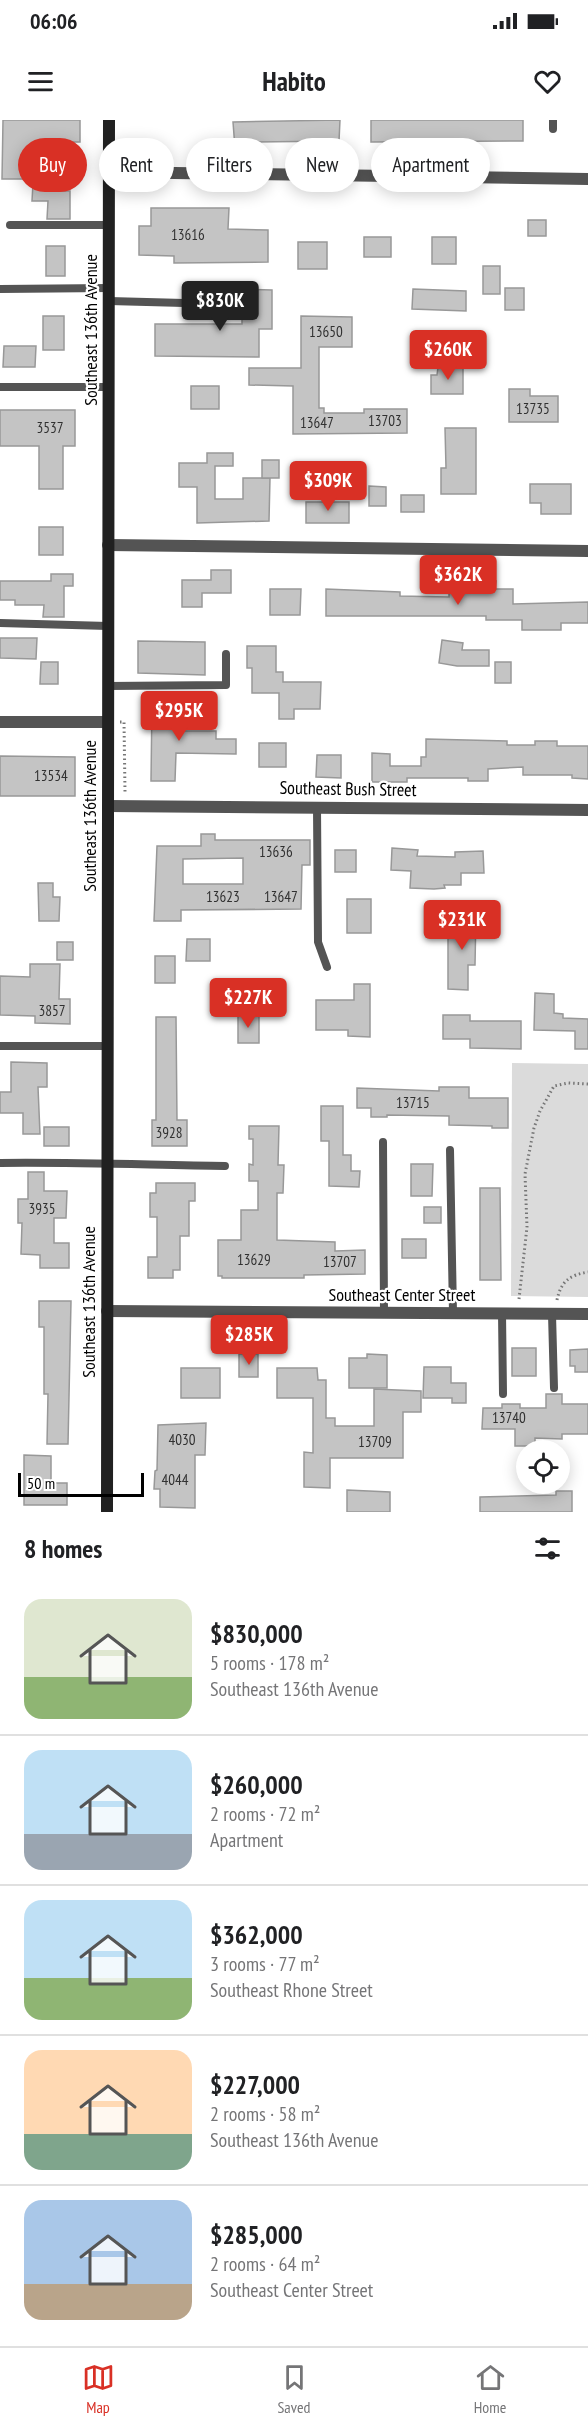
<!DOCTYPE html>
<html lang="en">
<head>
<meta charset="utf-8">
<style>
  body { margin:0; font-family:"PT Sans Narrow",sans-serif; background:#f2f2f2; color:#202124; height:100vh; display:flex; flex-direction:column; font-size:22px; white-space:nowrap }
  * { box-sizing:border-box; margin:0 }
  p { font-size:20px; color:#757577 }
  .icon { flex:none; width:33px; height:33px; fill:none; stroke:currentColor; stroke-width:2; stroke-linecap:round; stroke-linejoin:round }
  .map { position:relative; height:1392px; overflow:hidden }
  .details { display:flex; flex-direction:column; background:#fff; flex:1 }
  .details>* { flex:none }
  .banner { position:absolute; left:18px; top:18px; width:552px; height:54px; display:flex; gap:12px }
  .fabs { position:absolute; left:516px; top:1320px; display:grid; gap:12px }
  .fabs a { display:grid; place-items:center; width:54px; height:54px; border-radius:50%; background:#fff; box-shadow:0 3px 15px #0003; font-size:30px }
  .scale { position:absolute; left:18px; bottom:15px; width:126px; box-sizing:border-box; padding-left:6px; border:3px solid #000; border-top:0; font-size:16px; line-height:21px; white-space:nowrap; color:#000; -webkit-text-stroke:4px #fff; paint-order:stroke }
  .price { position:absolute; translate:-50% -51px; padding:0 14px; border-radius:6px; background:#d93025; color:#fff; font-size:20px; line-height:39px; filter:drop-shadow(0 2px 3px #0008) }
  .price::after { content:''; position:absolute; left:50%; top:36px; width:18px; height:14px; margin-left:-9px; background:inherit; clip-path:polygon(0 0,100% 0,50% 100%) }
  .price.current { background:#222; color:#fff }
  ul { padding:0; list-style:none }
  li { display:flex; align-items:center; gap:18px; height:150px; padding:0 24px }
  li+li { border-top:2px solid #e0e0e0 }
  li span { display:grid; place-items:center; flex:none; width:168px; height:120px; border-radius:18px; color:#555 }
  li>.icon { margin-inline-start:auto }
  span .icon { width:72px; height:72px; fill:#fffc; stroke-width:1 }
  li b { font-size:26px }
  h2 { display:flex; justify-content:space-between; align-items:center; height:72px; padding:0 24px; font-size:26px }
  .chip { padding:0 21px; border-radius:27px; background:#fff; box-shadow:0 3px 15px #0003; font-size:21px; line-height:54px }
  .chip.current { background:#d93025; color:#fff }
  .status { display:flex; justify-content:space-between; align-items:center; height:42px; padding:0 30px; background:#fff; direction:ltr }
  .status svg { height:16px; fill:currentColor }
  header { display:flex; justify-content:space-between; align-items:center; height:78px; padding:0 24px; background:#fff; font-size:27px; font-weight:600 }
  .menu { display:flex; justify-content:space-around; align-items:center; height:84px; border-top:2px solid #e0e0e0; background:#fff; font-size:16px; color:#757577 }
  .menu a { display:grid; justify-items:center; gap:3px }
  .menu .current { color:#d93025 }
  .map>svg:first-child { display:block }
  .green { fill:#dbdbdb }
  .building { fill:#c4c4c4; stroke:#989898; stroke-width:1.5; fill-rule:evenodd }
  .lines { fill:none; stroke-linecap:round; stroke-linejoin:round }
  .path { stroke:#767676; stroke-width:3; stroke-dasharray:1.5 3; stroke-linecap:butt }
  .lane { stroke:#545454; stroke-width:8 }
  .street { stroke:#545454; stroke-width:12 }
  .secondary { stroke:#212121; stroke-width:12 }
  .labels { text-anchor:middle; stroke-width:4.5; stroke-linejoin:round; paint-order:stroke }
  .number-label { font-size:15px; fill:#313131 }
  .street-label { font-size:18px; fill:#000; stroke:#fff }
</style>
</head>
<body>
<div class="status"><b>06:06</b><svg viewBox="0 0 49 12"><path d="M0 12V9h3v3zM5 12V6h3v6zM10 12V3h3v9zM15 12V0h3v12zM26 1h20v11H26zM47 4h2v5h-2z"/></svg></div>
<header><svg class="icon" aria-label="menu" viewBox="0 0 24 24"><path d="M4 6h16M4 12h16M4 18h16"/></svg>Habito<svg class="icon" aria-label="heart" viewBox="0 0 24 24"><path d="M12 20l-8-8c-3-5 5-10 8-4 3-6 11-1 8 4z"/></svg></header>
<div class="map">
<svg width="588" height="1392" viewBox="0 0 588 1392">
  <rect width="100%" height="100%" fill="#fff"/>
  <path class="green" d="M512,943l76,1v233l-77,-1z"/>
  <g class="building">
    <path d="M3,0h77v22h-35v7h-10v30h-33z"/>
    <path d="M340,0l-1,21 -87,1v7l-16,1 -1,-2 -2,-26z"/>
    <path d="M371,0h152v21l-152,1z"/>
    <path d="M33,63h28v8h9v28h-23l1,-18h-16z"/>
    <path d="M151,88h78l-1,21 40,1v32l-94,1v-7l-35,-1v-29h12z"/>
    <rect x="528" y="100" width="18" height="16"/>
    <rect x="364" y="117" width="27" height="20"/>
    <rect x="432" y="117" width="24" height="27"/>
    <rect x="298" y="122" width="29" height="27"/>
    <rect x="46" y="126" width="19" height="30"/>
    <rect x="483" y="146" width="17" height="28"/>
    <rect x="505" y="168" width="19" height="22"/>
    <path d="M242,169l30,1v39h-13v28l-104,-1v-32h87z"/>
    <path d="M413,169l53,2v20l-54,-2z"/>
    <rect x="43" y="196" width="21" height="34"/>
    <path d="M301,196l51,1v30h-33v61h5v5h40v-4h43v24l-114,1v-48l-44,-1v-17h52z"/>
    <path d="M4,226h32l-1,21h-32z"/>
    <path d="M438,247h25v27h-32v-19h6z"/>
    <rect x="191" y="266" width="28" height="23"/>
    <path d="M509,269h21v7h28v26h-49z"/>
    <path d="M0,290h75v36h-12v43h-24v-43h-39z"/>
    <path d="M445,308h31v66h-35v-26h5z"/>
    <path d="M207,333h26v13h-18v33h28v-21h27l-1,43 -72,2v-36h-18v-24h28z"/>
    <rect x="262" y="340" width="17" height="18"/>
    <path d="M530,364h41v30h-30v-11h-11z"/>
    <path d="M369,366l17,1v19h-17z"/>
    <rect x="401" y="375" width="23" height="17"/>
    <rect x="306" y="382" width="43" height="21"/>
    <rect x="39" y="407" width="24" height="28"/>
    <path d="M211,450h20v23h-29v14h-20v-27h29z"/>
    <path d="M51,454h22v12h-9v31h-21l1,-12h-29v-5h-15v-19h51z"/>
    <path d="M471,461h25l-1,8h18v15l75,-2v21h-27v7h-39v-10h-36v-4h-160v-27l74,3v4l49,1v-6h22z"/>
    <path d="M270,469h31l-1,26h-30z"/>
    <path d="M0,518h37l-1,21 -36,-1z"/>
    <path d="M442,520l21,3 -1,7h27v16h-32l-18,-3z"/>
    <path d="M138,521l67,1v33l-67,-2z"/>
    <path d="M247,526h29v26h7v10h38l-1,27h-26v10h-15v-26h-27v-25h-5z"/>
    <path d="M41,542h17v22h-18z"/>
    <rect x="495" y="542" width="16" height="21"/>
    <path d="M152,581h24v30h40v8h20v15l-60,-1 -1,28h-24z"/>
    <path d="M426,619l81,2v4h28v-4h22v5h31v33l-16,-1v-3h-49v-8l-35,2v12h-20v-3h-61v4h-35v-29l18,1v12h31v-9h5z"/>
    <rect x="259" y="623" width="27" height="24"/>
    <path d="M317,635h24v23l-25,-1z"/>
    <path d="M0,636l75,1v39h-75z"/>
    <path d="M201,714h14v6h95v25h-8l-1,44 -120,1v11h-27l3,-75h44zM243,738v26h-60v-25z"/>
    <path d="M392,728l26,2 -1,6 38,1v-5l28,-1 1,22h-23v12h-17l1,3 -11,1 -24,-1 1,-17 -20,-1z"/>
    <rect x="335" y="730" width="21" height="22"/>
    <path d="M38,763h15v14h7l-1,24h-20z"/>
    <rect x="347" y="779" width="24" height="34"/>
    <path d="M455,794h21l-1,51h-7v25l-20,-1v-56h7z"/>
    <path d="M187,819h23v22h-24z"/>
    <rect x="57" y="822" width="16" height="18"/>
    <rect x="155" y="836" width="20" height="27"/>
    <path d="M30,844h30l-1,35h11v25l-35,-1v-7l-35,-1v-39l30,1z"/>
    <rect x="219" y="860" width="17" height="15"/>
    <path d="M354,864h16v53l-22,-1v-6h-32v-30h38z"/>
    <path d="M535,873l19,1v19l9,1v4l25,1v30h-13v-18l-41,-1z"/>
    <rect x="238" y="895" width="21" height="28"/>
    <path d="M443,895h27v6h51v28l-51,-1v-9h-27z"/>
    <path d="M156,897h20l1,103h10v26h-35v-26h4z"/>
    <path d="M11,942l36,1v24h-9l2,47h-17v-21h-23v-21h11z"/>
    <path d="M439,967h30v11h39v30h-16v-2l-43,-1v-9l-62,-1v2h-16v-9h-14v-20l82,3z"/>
    <path d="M321,986h22v49h8v16h9l-1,16 -30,-1v-45h-8z"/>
    <path d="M249,1006h30l-1,39h6l-1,28h-6v47l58,2v9l30,-1v24l-61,1v3h-82v-2h-4v-36h23v-30h17v-29h-9v-17l4,1v-26h-4z"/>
    <rect x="44" y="1007" width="25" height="19"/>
    <path d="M411,1044h22l-1,32h-21z"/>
    <path d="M28,1052h16v19h23l-1,27h-12v25h15v25h-29v-13l-19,-1 1,-31h-4v-24h10z"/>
    <path d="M156,1063h39v18h-6v35h-9v34h-7v8h-25v-21h9v-40h-7v-24h6z"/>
    <path d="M480,1068h20l1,92h-21z"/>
    <rect x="424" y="1087" width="17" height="16"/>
    <rect x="402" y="1119" width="24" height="19"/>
    <path d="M39,1181h32l-3,143h-21l1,-50h-4v-67h-5z"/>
    <rect x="512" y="1228" width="24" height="28"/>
    <path d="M588,1229v23h-13v-6h-5v-16z"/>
    <rect x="239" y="1234" width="19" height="23"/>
    <path d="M367,1234l20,1v33h-38v-30h18z"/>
    <path d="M424,1247h27v16h15v20h-14v-5h-29z"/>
    <rect x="181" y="1248" width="39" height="30"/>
    <path d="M277,1248h40l1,12h8v38h9v8h39v-37l47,2v21h-18v46h-73v30l-26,-1v-35l9,1v-55h-36z"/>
    <path d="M546,1274h16v10h26v30h-26v5l-27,-1v8h-20v-17h-33l1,-21h19v-4h18v4h26z"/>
    <path d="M206,1303l-1,32h-10v53l-35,-1v-18h-6l1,-18 2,-1 1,-45z"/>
    <path d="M24,1335l27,1v27h16v22h-43z"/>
    <path d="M347,1370l43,2v20h-43z"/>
    <path d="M556,1371h16v21h-92v-15l76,-2z"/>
  </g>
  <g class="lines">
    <g class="path">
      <path d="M120,602h4l1,70"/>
      <path d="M519,1179l8,-72 -2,-53 9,-46 6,-17 14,-25 14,-3 20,1"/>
      <path d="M557,1180c4,-19 13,-25 31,-28"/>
    </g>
    <g class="lane">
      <path d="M553,0v9"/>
      <path d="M10,105h99"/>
      <path d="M0,169l109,-1"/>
      <path d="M109,181l113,3"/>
      <path d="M0,267h108"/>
      <path d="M0,503l108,3"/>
      <path d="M108,566l118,-1v-31"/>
      <path d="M317,687l1,135 9,25"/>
      <path d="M0,926h108"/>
      <path d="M383,1022l1,171"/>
      <path d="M450,1030l3,163"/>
      <path d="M0,1043c75,-1 150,2 225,3"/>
      <path d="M502,1193l1,81"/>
      <path d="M552,1194l2,74"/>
    </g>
    <g class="street">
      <path d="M109,52l479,7"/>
      <path d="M108,425l480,6"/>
      <path d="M0,602h108"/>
      <path d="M108,686l480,4"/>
      <path d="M107,1191l481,3"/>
    </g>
    <path class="secondary" d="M107,1392l2,-1392"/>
  </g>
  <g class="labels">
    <g class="number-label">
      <text x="188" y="120">13616</text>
      <text x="326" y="217">13650</text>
      <text x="533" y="294">13735</text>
      <text x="385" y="306">13703</text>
      <text x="317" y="308">13647</text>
      <text x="50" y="313">3537</text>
      <text x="51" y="661">13534</text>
      <text x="276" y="737">13636</text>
      <text x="223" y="782">13623</text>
      <text x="281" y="782">13647</text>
      <text x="52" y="896">3857</text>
      <text x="413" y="988">13715</text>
      <text x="169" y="1018">3928</text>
      <text x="42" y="1094">3935</text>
      <text x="254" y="1145">13629</text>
      <text x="340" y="1147">13707</text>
      <text x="509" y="1303">13740</text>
      <text x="182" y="1325">4030</text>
      <text x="375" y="1327">13709</text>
      <text x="175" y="1365">4044</text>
    </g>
    <g class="street-label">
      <text transform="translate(91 210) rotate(-90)" y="6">Southeast 136th Avenue</text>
      <text transform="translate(348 669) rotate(1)" y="6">Southeast Bush Street</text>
      <text transform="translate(90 696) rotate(-90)" y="6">Southeast 136th Avenue</text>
      <text x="402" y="1181">Southeast Center Street</text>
      <text transform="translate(89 1182) rotate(-90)" y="6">Southeast 136th Avenue</text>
    </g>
  </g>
</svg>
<div class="fabs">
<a><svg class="icon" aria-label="locate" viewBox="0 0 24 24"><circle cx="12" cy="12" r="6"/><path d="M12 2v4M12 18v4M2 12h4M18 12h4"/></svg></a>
</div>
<div class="scale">50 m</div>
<b class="price current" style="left:220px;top:212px">$830K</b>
<b class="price" style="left:448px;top:261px">$260K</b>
<b class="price" style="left:328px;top:392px">$309K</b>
<b class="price" style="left:458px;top:486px">$362K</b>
<b class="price" style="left:179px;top:622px">$295K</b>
<b class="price" style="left:462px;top:831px">$231K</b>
<b class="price" style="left:248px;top:909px">$227K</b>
<b class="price" style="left:249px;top:1246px">$285K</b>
<div class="banner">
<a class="chip current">Buy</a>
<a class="chip">Rent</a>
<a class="chip">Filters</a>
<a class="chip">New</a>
<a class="chip">Apartment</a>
</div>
</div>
<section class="details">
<h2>8 homes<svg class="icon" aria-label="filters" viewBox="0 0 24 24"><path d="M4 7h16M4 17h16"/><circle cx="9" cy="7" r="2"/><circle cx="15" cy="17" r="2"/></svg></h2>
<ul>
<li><span style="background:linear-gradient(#dfe7d0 65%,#8fb573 0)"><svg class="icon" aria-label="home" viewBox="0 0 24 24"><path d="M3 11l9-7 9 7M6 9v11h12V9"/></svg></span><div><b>$830,000</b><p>5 rooms · 178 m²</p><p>Southeast 136th Avenue</p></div></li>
<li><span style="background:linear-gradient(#bfe0f5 70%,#9aa5b1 0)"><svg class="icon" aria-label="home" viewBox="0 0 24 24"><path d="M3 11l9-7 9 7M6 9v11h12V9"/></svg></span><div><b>$260,000</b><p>2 rooms · 72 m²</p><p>Apartment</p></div></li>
<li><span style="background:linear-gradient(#bfe0f5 65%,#8fb573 0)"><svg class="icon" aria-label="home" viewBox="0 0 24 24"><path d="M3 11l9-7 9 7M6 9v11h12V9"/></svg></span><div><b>$362,000</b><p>3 rooms · 77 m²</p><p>Southeast Rhone Street</p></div></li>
<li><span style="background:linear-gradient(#ffd9b3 70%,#7fa58c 0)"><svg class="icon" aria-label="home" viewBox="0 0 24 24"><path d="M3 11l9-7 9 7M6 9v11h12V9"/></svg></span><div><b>$227,000</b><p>2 rooms · 58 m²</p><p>Southeast 136th Avenue</p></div></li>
<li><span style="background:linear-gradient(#a9c7e8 70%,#b9a48a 0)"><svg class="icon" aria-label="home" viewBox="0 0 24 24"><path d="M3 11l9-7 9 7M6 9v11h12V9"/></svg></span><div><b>$285,000</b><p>2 rooms · 64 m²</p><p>Southeast Center Street</p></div></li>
</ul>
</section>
<nav class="menu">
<a class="current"><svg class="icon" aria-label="map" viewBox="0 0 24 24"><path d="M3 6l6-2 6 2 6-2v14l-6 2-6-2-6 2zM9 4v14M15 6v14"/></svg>Map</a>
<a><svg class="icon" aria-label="saved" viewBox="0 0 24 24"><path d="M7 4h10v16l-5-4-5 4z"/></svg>Saved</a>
<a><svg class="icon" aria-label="home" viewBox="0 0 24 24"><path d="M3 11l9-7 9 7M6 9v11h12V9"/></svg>Home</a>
</nav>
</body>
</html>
